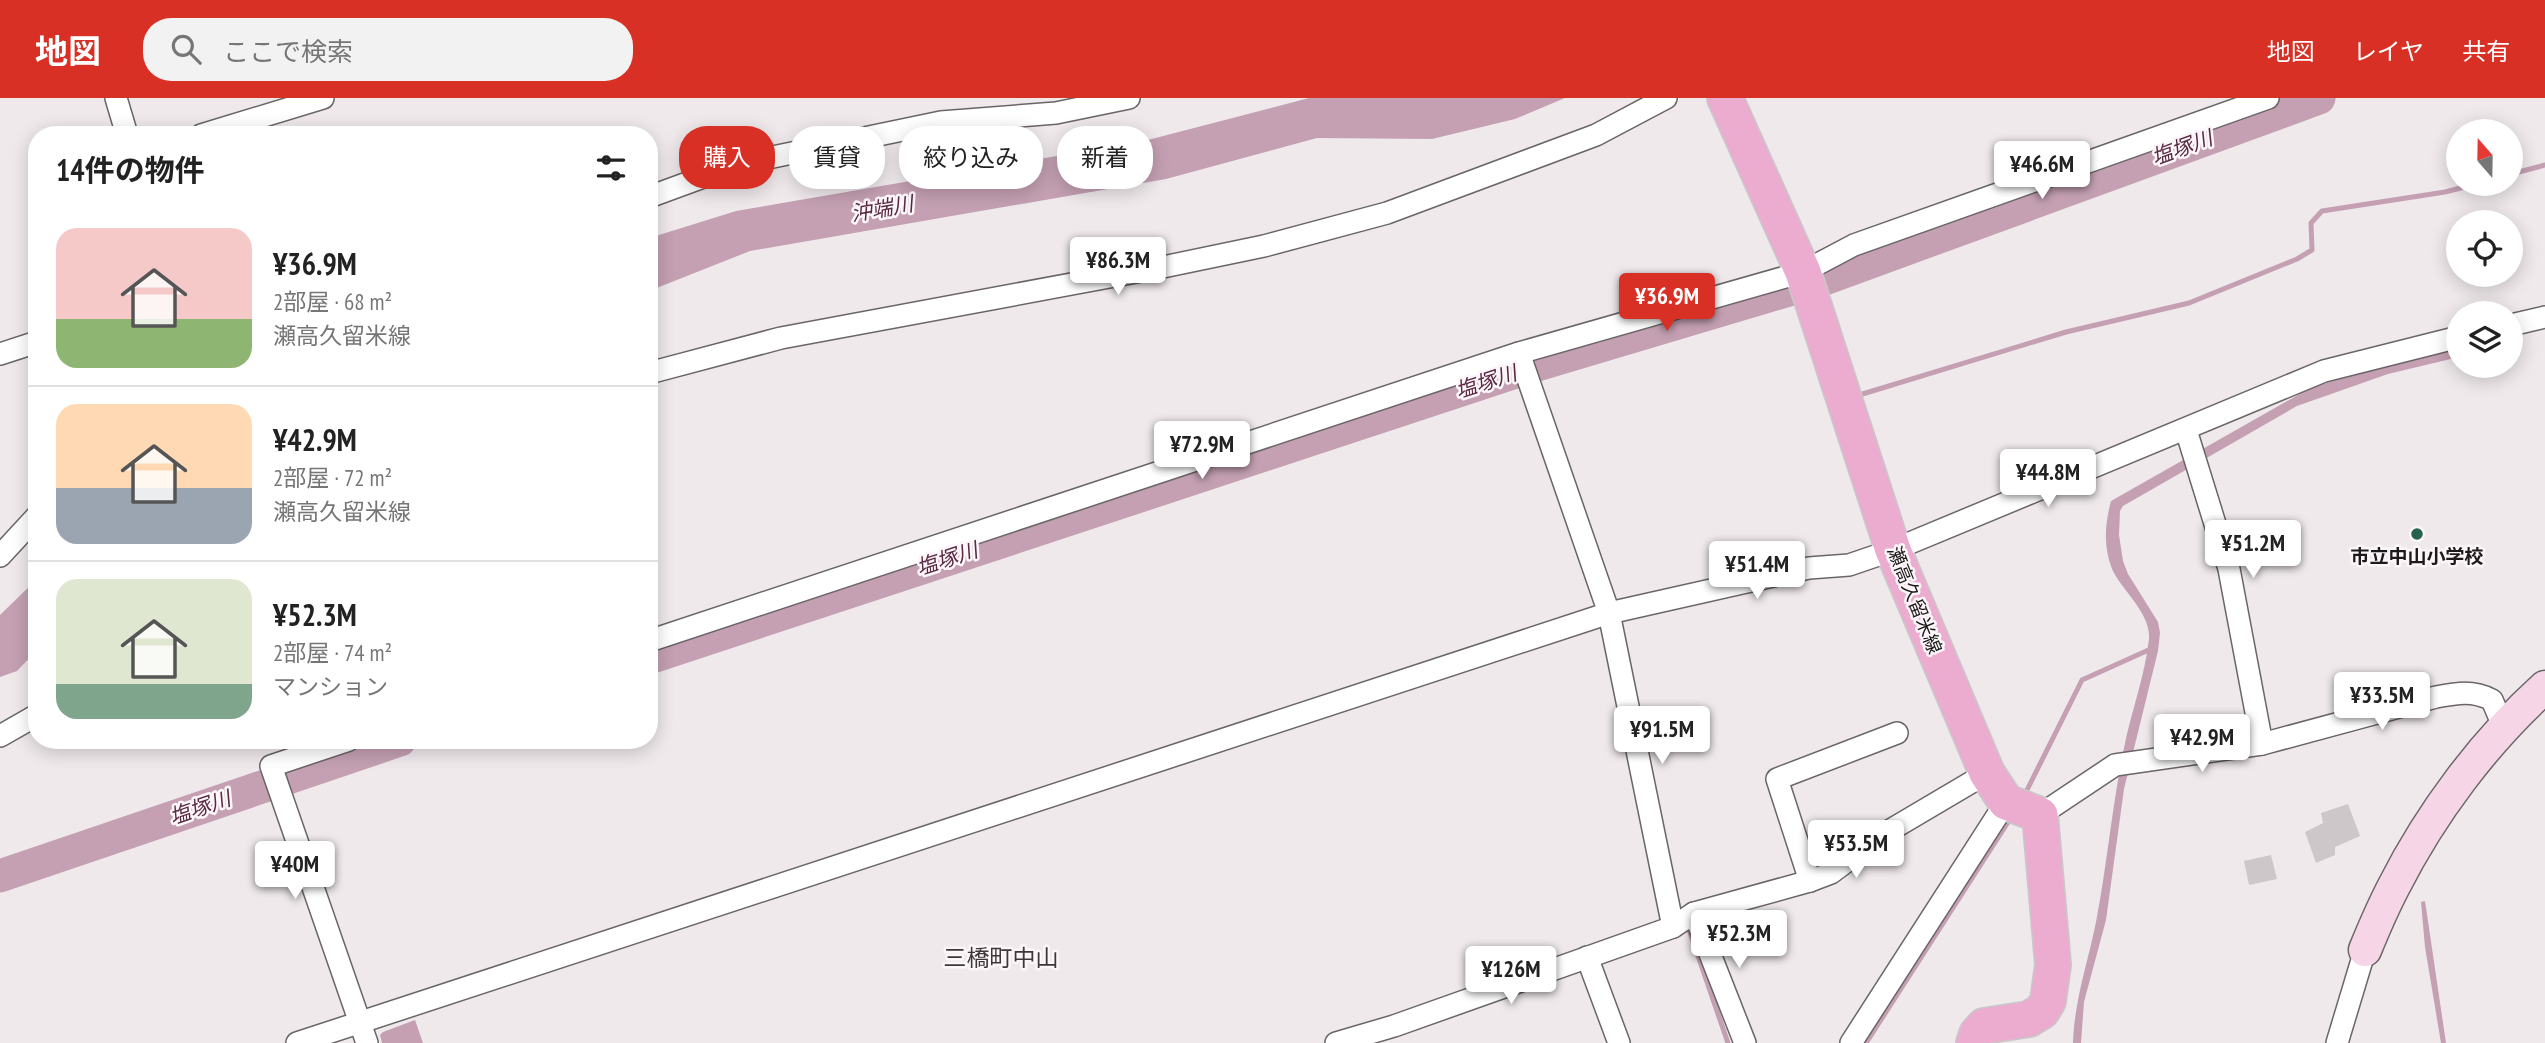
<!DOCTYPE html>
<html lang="ja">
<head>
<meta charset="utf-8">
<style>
  body { margin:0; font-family:"PT Sans Narrow","Noto Sans JP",sans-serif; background:#f2f2f2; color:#222; height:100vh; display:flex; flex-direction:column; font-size:26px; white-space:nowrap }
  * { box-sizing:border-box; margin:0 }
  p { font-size:23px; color:#767676 }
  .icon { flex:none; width:38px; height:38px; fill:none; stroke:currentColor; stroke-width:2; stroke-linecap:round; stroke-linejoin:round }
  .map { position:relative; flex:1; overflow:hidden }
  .details { position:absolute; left:28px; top:28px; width:630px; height:623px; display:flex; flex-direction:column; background:#fff; border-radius:28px; box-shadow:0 4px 18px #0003 }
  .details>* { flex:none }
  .hud { position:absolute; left:679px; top:28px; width:665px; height:63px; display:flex; gap:14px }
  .needle { width:46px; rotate:340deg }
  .buttons { position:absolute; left:2446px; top:21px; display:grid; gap:14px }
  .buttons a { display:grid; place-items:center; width:77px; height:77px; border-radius:50%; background:#fff; box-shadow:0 4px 18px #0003; font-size:35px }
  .price { position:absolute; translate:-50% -60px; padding:0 16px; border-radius:7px; background:#fff; color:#222; font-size:23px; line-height:46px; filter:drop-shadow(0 2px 4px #0008) }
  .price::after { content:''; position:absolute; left:50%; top:42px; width:21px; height:16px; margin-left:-10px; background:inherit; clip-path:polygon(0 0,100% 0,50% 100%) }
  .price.active { background:#d93025; color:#fff }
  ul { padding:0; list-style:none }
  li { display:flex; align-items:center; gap:21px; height:175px; padding:0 28px }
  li+li { border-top:2px solid #e0e0e0 }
  li span { display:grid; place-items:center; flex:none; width:196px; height:140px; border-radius:21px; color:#555 }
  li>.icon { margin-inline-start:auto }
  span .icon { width:84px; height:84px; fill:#fffc; stroke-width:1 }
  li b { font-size:30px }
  h2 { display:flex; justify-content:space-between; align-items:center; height:84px; padding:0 28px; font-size:30px }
  .pill { padding:0 24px; border-radius:28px; background:#fff; box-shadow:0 4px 18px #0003; font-size:24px; line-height:63px }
  .pill.active { background:#d93025; color:#fff }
  header { display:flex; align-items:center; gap:42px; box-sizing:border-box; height:98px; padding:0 35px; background:#d93025; color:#fff }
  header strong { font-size:33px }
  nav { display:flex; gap:38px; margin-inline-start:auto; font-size:24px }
  .search { width:490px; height:63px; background:#f2f2f2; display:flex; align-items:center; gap:18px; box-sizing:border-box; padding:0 24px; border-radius:28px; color:#767676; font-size:26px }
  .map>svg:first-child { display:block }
  .water { fill:#c4a0b2 }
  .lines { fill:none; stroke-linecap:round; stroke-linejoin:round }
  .stream { stroke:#c4a0b2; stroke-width:5 }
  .river { stroke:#c4a0b2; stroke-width:33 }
  .building { fill:#cdc7c9 }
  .street-casing { stroke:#6a6567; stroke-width:24 }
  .secondary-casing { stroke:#6a6567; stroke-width:35 }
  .primary-casing { stroke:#c9c8c8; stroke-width:38 }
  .street { stroke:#fff; stroke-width:21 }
  .secondary { stroke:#f6d5e7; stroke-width:32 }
  .primary { stroke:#ecacd0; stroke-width:35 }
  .poi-dot { fill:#26624d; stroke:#fcf6f9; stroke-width:2.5 }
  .labels { text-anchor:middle; stroke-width:5; stroke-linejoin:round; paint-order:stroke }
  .poi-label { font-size:19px; font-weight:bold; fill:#1c1a1b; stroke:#fcf6f9 }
  .street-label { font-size:19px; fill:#1c1a1b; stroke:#fcf6f9 }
  .water-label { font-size:21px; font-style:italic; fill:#592944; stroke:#fcf6f9 }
  .quarter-label { font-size:23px; fill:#3c3739; stroke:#fcf6f9 }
</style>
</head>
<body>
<header>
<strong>地図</strong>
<div class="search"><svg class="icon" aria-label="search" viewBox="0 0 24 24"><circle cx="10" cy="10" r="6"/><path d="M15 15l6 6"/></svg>ここで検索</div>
<nav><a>地図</a><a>レイヤ</a><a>共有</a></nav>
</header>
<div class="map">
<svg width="2545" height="945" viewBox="0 0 2545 945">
  <rect width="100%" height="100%" fill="#efe9ec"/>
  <g class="water">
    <path d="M1309,0h256l-50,21 -83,20 -115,-1 -151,41 -416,72 -101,40v-51l10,-5 77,-24 408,-70z"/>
    <path d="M2459,248v11l-71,17 -91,32 -174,100 -3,5 -1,24 4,26 5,13 30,48 2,11 -2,18 -34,138 -18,131 -22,82 -3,41h-8c1,-41 15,-81 23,-121 11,-57 16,-116 28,-174 7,-36 21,-72 25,-109 2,-26 -27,-48 -37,-70 -9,-23 -7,-45 -1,-68l201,-114z"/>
    <path d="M37,481v71l-20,21 -17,6v-62z"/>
    <path d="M2425,803l21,142h-5l-16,-96 -4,-45z"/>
    <path d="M415,922l8,23h-41l-2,-8 3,-3z"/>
  </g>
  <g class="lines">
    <g class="stream">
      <path d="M2511,76l34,-9"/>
      <path d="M1856,298l210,-64 123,-29 108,-44 15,-9 -1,-27 11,-12 123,-19 31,-8"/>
      <path d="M2024,698l58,-116 71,-32"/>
      <path d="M1812,772l22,-11"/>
      <path d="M1687,826l41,119"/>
      <path d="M1866,945l146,-227"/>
    </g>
    <g class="river">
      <path d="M649,560l885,-292 285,-85 500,-183"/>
      <path d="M0,778l400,-136"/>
    </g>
  </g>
  <g class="building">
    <path d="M2348,706l12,32 -25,11v8l-19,8 -11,-31 18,-9 -2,-10z"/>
    <path d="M2271,757l6,24 -28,6 -5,-24z"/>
  </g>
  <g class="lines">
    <g class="street-casing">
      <g id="street">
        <path d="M116,0l11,37"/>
        <path d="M201,37l122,-37"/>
        <path d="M649,99l90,-33 202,-42 115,-9 73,-15"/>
        <path d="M2511,227l34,-8"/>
        <path d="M1519,255l284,-81 51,-27 414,-147"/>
        <path d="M0,256l37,-12"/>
        <path d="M649,275l132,-35 382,-71 101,-21 123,-33 209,-78 70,-37"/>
        <path d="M2186,332l43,139 33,175"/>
        <path d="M0,458l37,-40"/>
        <path d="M649,543l870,-288 90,260 64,314"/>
        <path d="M0,638l37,-21"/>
        <path d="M349,642l-78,26 96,277"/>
        <path d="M2040,717l75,-50 147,-21 174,-47c21,-4 37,-7 56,3l12,28"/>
        <path d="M1810,783l-33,-102 120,-46"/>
        <path d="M1694,815l51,130"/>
        <path d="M1587,859l32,86"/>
        <path d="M297,945l1312,-430 200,-45 40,-3 44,-15 431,-179 135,-34"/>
        <path d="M1336,945l58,-17 279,-99 21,-14 116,-32 21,-8 51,-38 105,-62"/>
        <path d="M1851,945l155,-241"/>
        <path d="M2337,945l28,-93"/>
      </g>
    </g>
    <g class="secondary-casing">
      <path id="secondary" d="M2365,852c9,-22 18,-43 29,-64 37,-73 90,-144 151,-199"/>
    </g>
    <g class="primary-casing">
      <path id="primary" d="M1725,0l78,174 90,278 94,223 19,29 34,13 13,150 -5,36 -6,10 -13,8 -45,7 -7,8 -3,9"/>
    </g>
    <use href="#street" class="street"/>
    <use href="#secondary" class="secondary"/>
    <use href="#primary" class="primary"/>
  </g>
  <circle class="poi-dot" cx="2417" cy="436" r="7"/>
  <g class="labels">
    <g class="poi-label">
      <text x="2417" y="465">市立中山小学校</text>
    </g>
    <g class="street-label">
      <text transform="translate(1915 502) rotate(68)" y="7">瀬高久留米線</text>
    </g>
    <g class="water-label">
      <text transform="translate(2182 50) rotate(-20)" y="7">塩塚川</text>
      <text transform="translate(882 111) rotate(-10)" y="7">沖端川</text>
      <text transform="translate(1486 284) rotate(-18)" y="7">塩塚川</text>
      <text transform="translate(947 461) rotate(-18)" y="7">塩塚川</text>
      <text transform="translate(200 710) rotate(-19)" y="7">塩塚川</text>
    </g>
    <g class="quarter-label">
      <text x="1001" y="868">三橋町中山</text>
    </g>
  </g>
</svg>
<div class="buttons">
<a><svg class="needle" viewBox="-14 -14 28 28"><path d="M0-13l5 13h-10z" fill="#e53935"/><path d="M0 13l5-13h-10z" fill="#767676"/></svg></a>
<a><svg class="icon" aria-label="locate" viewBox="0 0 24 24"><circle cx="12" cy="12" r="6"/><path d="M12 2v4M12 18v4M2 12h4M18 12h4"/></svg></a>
<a><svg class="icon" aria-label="layers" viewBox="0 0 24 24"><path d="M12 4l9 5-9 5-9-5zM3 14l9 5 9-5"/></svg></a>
</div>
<b class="price" style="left:2042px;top:103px">¥46.6M</b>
<b class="price" style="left:1118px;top:199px">¥86.3M</b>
<b class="price active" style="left:1667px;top:235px">¥36.9M</b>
<b class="price" style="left:1202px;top:383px">¥72.9M</b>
<b class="price" style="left:2048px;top:411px">¥44.8M</b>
<b class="price" style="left:2253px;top:482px">¥51.2M</b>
<b class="price" style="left:1757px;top:503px">¥51.4M</b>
<b class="price" style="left:2382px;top:634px">¥33.5M</b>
<b class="price" style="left:1662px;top:668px">¥91.5M</b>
<b class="price" style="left:2202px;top:676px">¥42.9M</b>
<b class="price" style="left:1856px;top:782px">¥53.5M</b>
<b class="price" style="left:295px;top:803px">¥40M</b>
<b class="price" style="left:1739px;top:872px">¥52.3M</b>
<b class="price" style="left:1511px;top:908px">¥126M</b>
<div class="hud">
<a class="pill active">購入</a>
<a class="pill">賃貸</a>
<a class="pill">絞り込み</a>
<a class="pill">新着</a>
</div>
<section class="details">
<h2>14件の物件<svg class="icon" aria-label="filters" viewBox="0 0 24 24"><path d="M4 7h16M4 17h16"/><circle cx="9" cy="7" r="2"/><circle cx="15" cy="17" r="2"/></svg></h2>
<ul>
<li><span style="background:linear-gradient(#f6c9c9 65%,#8fb573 0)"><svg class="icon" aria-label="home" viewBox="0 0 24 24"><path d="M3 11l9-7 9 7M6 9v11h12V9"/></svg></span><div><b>¥36.9M</b><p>2部屋 · 68 m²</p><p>瀬高久留米線</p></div></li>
<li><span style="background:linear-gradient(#ffd9b3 60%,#9aa5b1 0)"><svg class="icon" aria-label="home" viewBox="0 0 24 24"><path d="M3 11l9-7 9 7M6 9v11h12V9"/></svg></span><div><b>¥42.9M</b><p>2部屋 · 72 m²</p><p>瀬高久留米線</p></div></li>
<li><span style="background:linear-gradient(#dfe7d0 75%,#7fa58c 0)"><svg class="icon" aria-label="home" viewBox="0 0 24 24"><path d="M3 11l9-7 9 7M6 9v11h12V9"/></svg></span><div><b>¥52.3M</b><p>2部屋 · 74 m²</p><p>マンション</p></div></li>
</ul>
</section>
</div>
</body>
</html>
